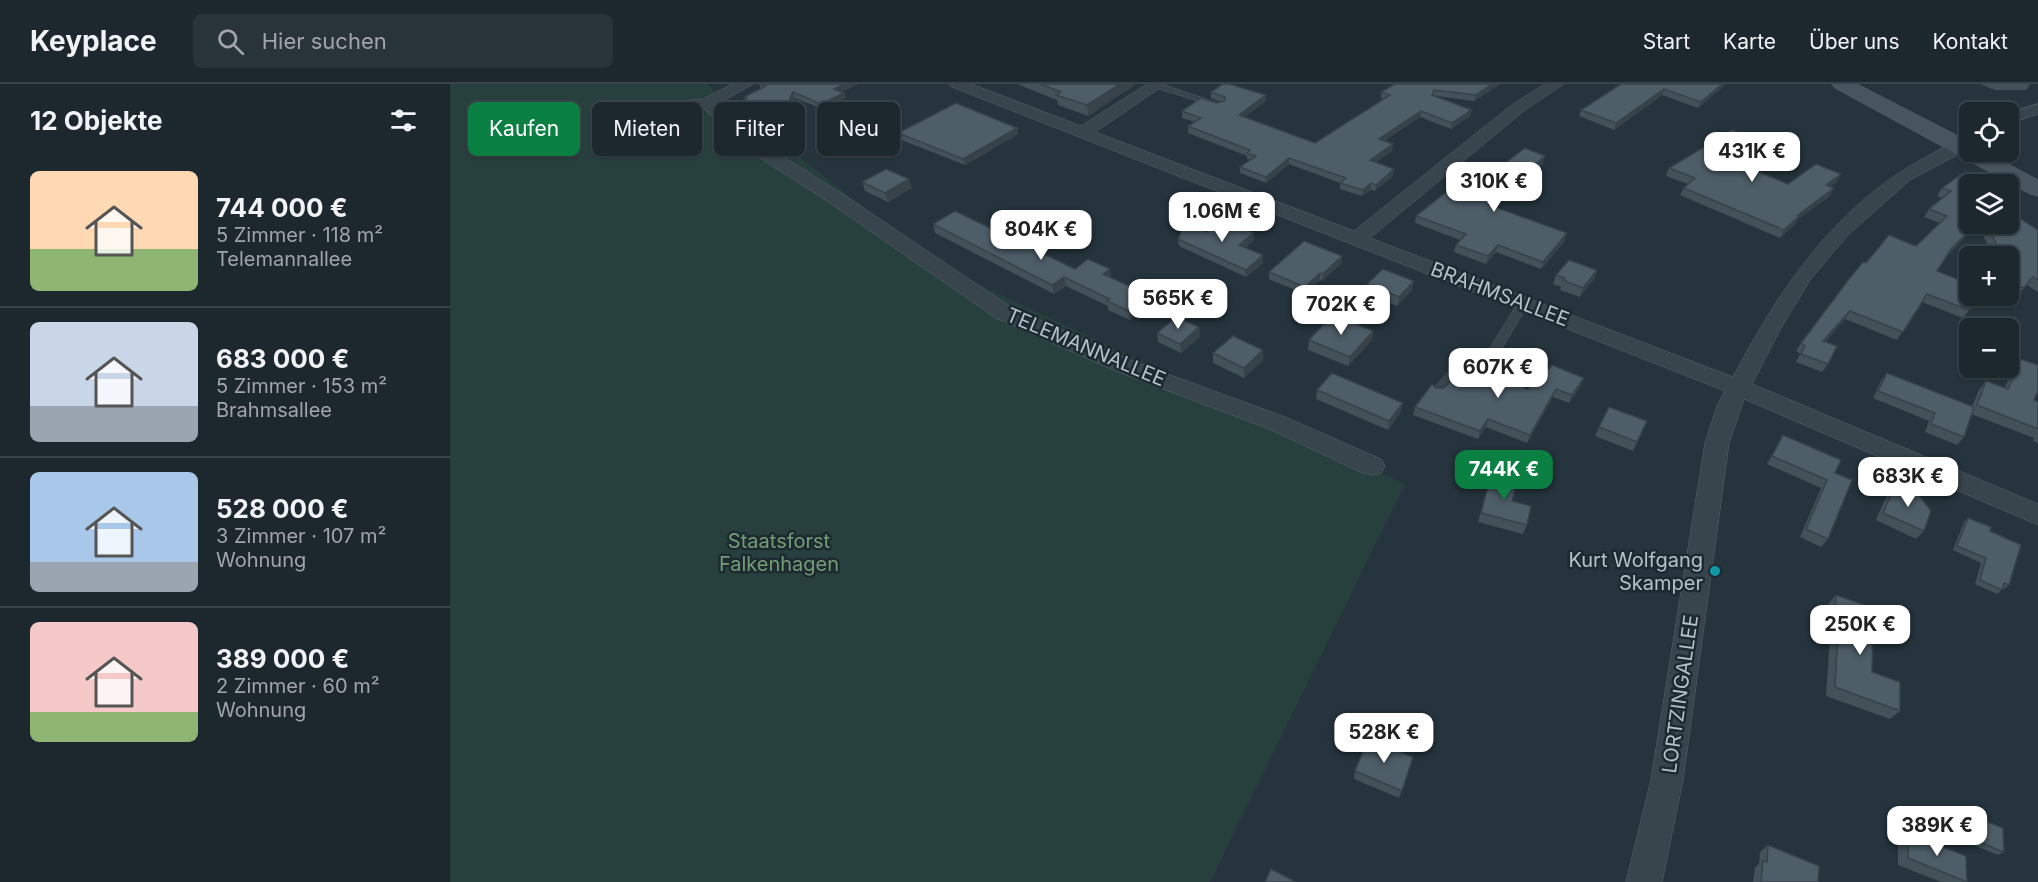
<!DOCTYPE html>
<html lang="de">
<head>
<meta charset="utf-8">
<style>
  body { margin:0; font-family:Inter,sans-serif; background:#29333a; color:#f1f3f6; height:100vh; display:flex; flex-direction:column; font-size:22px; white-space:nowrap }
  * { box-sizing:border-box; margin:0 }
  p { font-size:20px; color:#a0a5aa }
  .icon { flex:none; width:33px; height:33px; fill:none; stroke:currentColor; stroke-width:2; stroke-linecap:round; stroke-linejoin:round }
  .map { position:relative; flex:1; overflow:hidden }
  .details { display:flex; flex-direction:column; background:#1c272e; width:450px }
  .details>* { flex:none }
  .banner { position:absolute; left:18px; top:18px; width:570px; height:54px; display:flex; gap:12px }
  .tools { position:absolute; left:1509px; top:18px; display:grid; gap:12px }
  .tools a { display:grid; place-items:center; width:60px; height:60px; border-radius:9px; background:#1c272e; box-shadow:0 2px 4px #0004,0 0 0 2px #3a444a; font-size:30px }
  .price { position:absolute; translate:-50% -51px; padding:0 14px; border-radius:12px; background:#fff; color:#222; font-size:20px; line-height:39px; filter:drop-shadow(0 2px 3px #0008) }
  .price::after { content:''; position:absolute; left:50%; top:36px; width:18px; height:14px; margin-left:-9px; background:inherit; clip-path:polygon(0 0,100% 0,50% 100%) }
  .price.active { background:#0b8043; color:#fff }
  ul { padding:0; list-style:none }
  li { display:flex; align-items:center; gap:18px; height:150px; padding:0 30px }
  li+li { border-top:2px solid #3a444a }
  li span { display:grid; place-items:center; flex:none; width:168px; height:120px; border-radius:9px; color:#555 }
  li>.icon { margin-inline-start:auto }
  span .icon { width:72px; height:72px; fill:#fffc; stroke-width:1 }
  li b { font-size:26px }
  h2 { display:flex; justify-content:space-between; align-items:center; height:72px; padding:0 30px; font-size:26px }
  .pill { padding:0 21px; border-radius:9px; background:#1c272e; box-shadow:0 2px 4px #0004,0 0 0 2px #3a444a; font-size:21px; line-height:54px }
  .pill.active { background:#0b8043; color:#fff }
  header { display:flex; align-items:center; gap:36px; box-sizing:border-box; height:84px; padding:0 30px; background:#1c272e; border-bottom:2px solid #3a444a }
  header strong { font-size:28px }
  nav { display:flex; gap:33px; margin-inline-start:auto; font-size:21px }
  .search { width:420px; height:54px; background:#29333a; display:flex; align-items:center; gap:15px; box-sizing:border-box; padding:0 21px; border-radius:9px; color:#a0a5aa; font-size:22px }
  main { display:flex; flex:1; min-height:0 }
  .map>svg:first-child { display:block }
  .green { fill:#28403d }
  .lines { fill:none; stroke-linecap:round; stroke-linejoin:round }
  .lane-casing { stroke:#57636b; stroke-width:1 }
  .street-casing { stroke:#57636b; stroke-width:1 }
  .secondary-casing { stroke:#57636b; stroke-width:1 }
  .lane { fill:#39454d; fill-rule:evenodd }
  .street { fill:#39454d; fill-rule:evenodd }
  .secondary { fill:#475560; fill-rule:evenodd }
  .wall { fill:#435159 }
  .shaded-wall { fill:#374249 }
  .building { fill:#4e5e68; stroke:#374249; stroke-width:1.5 }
  .culture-dot { fill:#0f9aa8; stroke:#1e2a32; stroke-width:2 }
  .labels { text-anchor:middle; stroke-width:5; stroke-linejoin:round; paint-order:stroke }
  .street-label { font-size:20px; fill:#b5c0c8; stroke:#1e2a32 }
  .park-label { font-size:20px; fill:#749d74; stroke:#1e2a32 }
  .poi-label { font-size:20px; fill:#b5c0c8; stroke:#1e2a32; text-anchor:end }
</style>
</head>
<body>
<header>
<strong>Keyplace</strong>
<div class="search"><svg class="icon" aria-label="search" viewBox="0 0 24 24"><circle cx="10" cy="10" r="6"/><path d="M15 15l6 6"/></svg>Hier suchen</div>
<nav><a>Start</a><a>Karte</a><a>Über uns</a><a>Kontakt</a></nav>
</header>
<main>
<section class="details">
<h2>12 Objekte<svg class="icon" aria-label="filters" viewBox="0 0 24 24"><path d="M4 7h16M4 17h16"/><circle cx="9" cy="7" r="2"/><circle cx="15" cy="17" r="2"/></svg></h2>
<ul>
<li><span style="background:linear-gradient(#ffd9b3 65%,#8fb573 0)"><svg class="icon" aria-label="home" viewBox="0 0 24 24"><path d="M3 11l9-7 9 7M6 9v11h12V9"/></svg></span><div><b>744 000 €</b><p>5 Zimmer · 118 m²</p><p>Telemannallee</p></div></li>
<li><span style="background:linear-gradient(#c9d6e8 70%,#9aa5b1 0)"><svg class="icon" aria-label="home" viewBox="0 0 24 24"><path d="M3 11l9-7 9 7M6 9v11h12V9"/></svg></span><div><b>683 000 €</b><p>5 Zimmer · 153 m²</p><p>Brahmsallee</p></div></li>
<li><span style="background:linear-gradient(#a9c7e8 75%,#9aa5b1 0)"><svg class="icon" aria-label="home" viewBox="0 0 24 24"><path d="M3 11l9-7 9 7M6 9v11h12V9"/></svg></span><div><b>528 000 €</b><p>3 Zimmer · 107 m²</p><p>Wohnung</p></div></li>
<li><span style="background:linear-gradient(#f6c9c9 75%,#8fb573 0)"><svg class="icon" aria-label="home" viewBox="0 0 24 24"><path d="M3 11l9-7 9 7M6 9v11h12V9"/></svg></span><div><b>389 000 €</b><p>2 Zimmer · 60 m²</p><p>Wohnung</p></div></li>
</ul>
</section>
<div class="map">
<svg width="1588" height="798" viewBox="0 0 1588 798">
  <rect width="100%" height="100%" fill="#25343d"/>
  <path class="green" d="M0,0h257l228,180 470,220 -195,398h-760z"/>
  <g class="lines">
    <g class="lane-casing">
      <g id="lane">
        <path d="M703,0h8l60,20 -7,2 -61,-19z"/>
        <path d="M1073,216l6,3 -32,53 -34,14 -21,24h-8l-2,-3 2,-3 21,-24 34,-14 30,-49z"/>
      </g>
    </g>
    <g class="street-casing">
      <g id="street">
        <path d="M283,0h20l-35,20 51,44 75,47 168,113 120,53 153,56 96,42 4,7 -4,7 -9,2 -9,-2 -94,-44 -153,-58 -120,-53 -166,-115 -73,-47 -54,-48 -41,5 -57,2 -8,-5 8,-5 57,-2 41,-4z"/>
        <path d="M499,0h22l110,42 66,-42h19l-71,48 259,99 159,-127 32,-20h19l-39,26 -155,128 363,139c48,-90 102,-172 195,-221 13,-7 27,-16 42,-20v12l-60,32 -63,56 -37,44 -29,48 -29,56 286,120v21l-294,-126 -15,44 -46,337 -21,102h-36l25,-102 54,-337 12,-37 8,-15 -773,-304z"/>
        <path d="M1588,20v10l-30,10v-11z"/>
      </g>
    </g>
    <g class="secondary-casing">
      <path id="secondary" d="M1382,0h25l113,58v10h16l52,28v16l-8,-2 -195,-106z"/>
    </g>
    <use href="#lane" class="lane"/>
    <use href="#street" class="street"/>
    <use href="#secondary" class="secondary"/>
  </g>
  <g class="wall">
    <path d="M309,0h99l-17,8 3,1 2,5 -23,11 -28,-11 -10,23 -39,-16 -2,-5 1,-1 -1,-2 17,-8z"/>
    <path d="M567,0h119l-48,32 -30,-11 -1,-5z"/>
    <path d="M1050,0l-26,17 -38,-5 36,14 -2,6 -19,13 -31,-12 -36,24 8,10 -16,11 17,14 -18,15 -4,-1 -9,6 -22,-7v-6l-51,-19 -23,19 -26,-10v-6l10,-7 -3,-1v-3l-59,-23v-7l7,-4 -13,-4v-7l39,-9 -10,-4v-6l55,3v6l-22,16 71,26 68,-44 -2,-1v-6z"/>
    <path d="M1171,0h105l-28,24 -36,-13 -48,35 -35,-14 2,-6z"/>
    <path d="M1530,0h50l-4,6h-31z"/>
    <path d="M567,44l1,6 -53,31 -66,-26 -1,-6z"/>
    <path d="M1308,56l-3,8 -21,13 54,23 49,-2 -7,4v10l-32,23 -2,4 -16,15 -100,-43 4,-7 4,-4 -22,-8 3,-8z"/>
    <path d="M1093,80l-49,43 71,34 -24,28 -45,-17 -10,12 -32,-12 2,-7 4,-5 -45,-17 1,-7 53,-36 27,-10z"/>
    <path d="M412,98l50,6 -24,14 -23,-11z"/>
    <path d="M1520,100v40h38l30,6v62l-11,-7 -10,11 -9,-4v-36h-15l-15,-32 -31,32 -10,15 43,25 -17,22 -41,-16 -25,38 -52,-21 -20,23 3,22 -6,8 -26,-10 4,-8 -4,-3 5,-8 65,-80 50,-17 24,-23 -16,-6 5,-8 13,-11 -5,-2 5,-8z"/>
    <path d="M483,140l142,45 36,9 39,25 -20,17 -22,-10v-4l-42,-20 -12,8 -119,-61z"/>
    <path d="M756,148l48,8 -9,8 18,15 -17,14 -67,-31 -1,-7z"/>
    <path d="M892,179l-20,18 -2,-1 -15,14 -36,-15v-7z"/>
    <path d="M1147,186l-3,9 -14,18 -20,-7 1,-3 -8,-3 3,-9z"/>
    <path d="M917,200l45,6 -15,16 -31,-13z"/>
    <path d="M749,243l1,10 -19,16 -23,-11 -1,-9z"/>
    <path d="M923,247l-1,9 -24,26 -40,-16 1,-10z"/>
    <path d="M763,269l50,7 -19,18 -31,-15z"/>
    <path d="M1571,275l13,41 4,2v41l-5,-2 1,-3 -63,-24 -7,23 -7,8 -32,-13 4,-11 -56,-23 8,-17 6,-8 85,33 7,-16 7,-9 19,7 9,-21z"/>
    <path d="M1021,298l57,7 53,-3 -12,17 -16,-6 -26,46 -41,-16 -8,12 -65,-24 2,-8 21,-19h8z"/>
    <path d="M867,306l84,22 -13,18 -72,-31z"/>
    <path d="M1197,337l-14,30 -38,-15 4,-9z"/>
    <path d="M1333,351l52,38 -7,66 -7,8 -21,-10 21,-49 -54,-24z"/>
    <path d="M1041,390l21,27 15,24 -4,9 -45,-12z"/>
    <path d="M1444,403l30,44 -8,8 -40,-19 11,-25z"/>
    <path d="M1518,434l22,13 19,54 -5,4h-1l-6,5 -22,-10 6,-21 -28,-13 11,-28z"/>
    <path d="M1386,511l36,77 28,39 -10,8 -64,-23 4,-58 -4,-1 2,-33z"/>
    <path d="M963,673l-14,41 -45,-19 1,-8z"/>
    <path d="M1528,734l26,34 -6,3 -25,-10 -1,-24z"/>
    <path d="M1458,749l59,49h-26l-43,-17v-25z"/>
    <path d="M1318,761l50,37h-65l2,-15 4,-3 1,-12z"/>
  </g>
  <g class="shaded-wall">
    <path d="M394,0h14l-22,10 -2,-5z"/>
    <path d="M670,0h16l-48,32 -1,-11z"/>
    <path d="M1042,0h8l-26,17 2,-6z"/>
    <path d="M1272,0h4l-28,24 3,-6z"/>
    <path d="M1214,5l-2,6 -48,35 2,-7z"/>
    <path d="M343,8l2,6 -10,23 -3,-6z"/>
    <path d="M394,9l2,5 -23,11 -2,-5z"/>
    <path d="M816,11v6l-27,20v-6z"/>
    <path d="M1022,26l-2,6 -19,13 1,-6z"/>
    <path d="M971,27l-1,6 -42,28 1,-6z"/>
    <path d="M567,44l1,6 -53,31 -2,-6z"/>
    <path d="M1308,56l-3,8 -30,18 3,-7z"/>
    <path d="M943,60l-1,7 -23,16 1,-7z"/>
    <path d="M1095,72l-2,8 -56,49 2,-8z"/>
    <path d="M839,74v6l-23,19v-6z"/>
    <path d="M944,85l-1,7 -18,15 1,-6z"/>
    <path d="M1391,90l-4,8 -15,10 4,-7z"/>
    <path d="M459,95l3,9 -24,14 -3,-9z"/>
    <path d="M921,99v7l-9,6 1,-6z"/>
    <path d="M1384,104l-4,8 -32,23 -2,4 -16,15 4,-8 14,-15z"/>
    <path d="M1526,140h2l-32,33 5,-8z"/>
    <path d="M804,149v7l-15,13v-8z"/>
    <path d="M1117,149l-2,8 -24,28 2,-7z"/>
    <path d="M1048,161l-2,7 -10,12 2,-8z"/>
    <path d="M813,171v8l-17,14v-7z"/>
    <path d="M892,172v7l-20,18 1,-7z"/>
    <path d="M660,185l1,9 -8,-4z"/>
    <path d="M1147,186l-3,9 -14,18 3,-9z"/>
    <path d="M870,189v7l-15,14v-7z"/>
    <path d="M614,193l2,9 -12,8 -2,-9z"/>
    <path d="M964,197l-2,9 -15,16 2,-9z"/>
    <path d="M699,211l1,8 -20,17 -1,-9z"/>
    <path d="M1400,227l-5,8 -27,30 5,-8z"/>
    <path d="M749,243l1,10 -19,16 -1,-9z"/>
    <path d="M923,247l-1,9 -24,26 2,-9z"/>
    <path d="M813,266v10l-19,18v-10z"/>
    <path d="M1134,294l-3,8 -12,17 3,-8z"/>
    <path d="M1106,305l-3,8 -26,46 3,-8z"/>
    <path d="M953,319l-2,9 -13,18 1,-9z"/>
    <path d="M1038,335l-2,8 -8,12 2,-8z"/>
  </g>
  <g class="building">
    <path d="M310,0h84l-10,5 10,4 -23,11 -28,-12 -11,23 -38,-15 3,-2 -3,-1 22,-11z"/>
    <path d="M590,0h80l-33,21 -31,-10 5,-3z"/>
    <path d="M773,0h6l37,11 -27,20 76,28 75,-48 -9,-3 14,-8h97l-16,11 -42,-5 -2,5 40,15 -20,13 -31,-12 -42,28 14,5 -23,16 24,9 -18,16 -5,-2 -8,7 -23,-7 6,-5 -57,-20 -23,19 -26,-10 16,-11 -9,-3 3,-3 -62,-24 13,-8 -19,-7 19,-13 15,5 9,-2v-4l-14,-5z"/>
    <path d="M1171,0h101l-21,18 -37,-13 -48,34 -35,-13z"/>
    <path d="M506,19l61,25 -54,31 -65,-26z"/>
    <path d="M1282,46l26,10 -30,19 60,25 28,-20 25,10 -15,11 8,3 -36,27h2l-16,15 -100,-42 11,-10 -26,-10z"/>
    <path d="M1075,64l20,8 -56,49 78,28 -24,29 -45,-17 -10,11 -32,-11 10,-11 -50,-18 48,-38 5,2 17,-13 10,3z"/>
    <path d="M436,85l23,10 -24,14 -23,-11z"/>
    <path d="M1513,89l26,10 -2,1h-17v40h6l-25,25 -14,22 33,13v12h10l-11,14 -42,-16 -24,38 -53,-21 -27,30 14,5 -9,18 -27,-10 4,-8 -4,-3 48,-64 14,-17 3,1 23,-28 27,11 31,-30 -18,-7 22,-18 -9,-3z"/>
    <path d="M505,127l120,58 13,-10 22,10 -7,5 46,21 -20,16 -22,-10 3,-2 -46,-22 -12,8 -119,-61z"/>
    <path d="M1558,127l30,19v50l-5,-3 -9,11 -16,-6v-26h-6l-15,-32h21z"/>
    <path d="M773,136l31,13 -15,12 24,10 -17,15 -68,-31 7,-16 21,9z"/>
    <path d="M854,157l38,15 -19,18 -3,-1 -15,14 -36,-15z"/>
    <path d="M1119,176l28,10 -14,18 -20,-8 2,-2 -9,-3z"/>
    <path d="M933,185l31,12 -15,16 -32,-13z"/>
    <path d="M883,230l40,17 -23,26 -41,-17z"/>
    <path d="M726,233l23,10 -19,17 -23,-11z"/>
    <path d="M783,252l30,14 -19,18 -31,-15z"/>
    <path d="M1571,275l17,6v26l-4,9 4,2v27l-61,-24 9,-24 22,8z"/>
    <path d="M1102,281l32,13 -12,17 -16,-6 -26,46 -42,-16 -8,12 -65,-24 17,-23 4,4h8l12,-12 15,6 9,-12 48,19 15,-22 6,2z"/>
    <path d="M882,289l71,30 -14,18 -72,-31z"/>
    <path d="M1437,289l87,34 -10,30 -33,-13 4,-11 -57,-22z"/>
    <path d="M1159,323l38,14 -10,21 -38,-15z"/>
    <path d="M1333,351l58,25 -6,13 17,7 -24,59 -22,-10 21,-49 -55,-24z"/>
    <path d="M1041,390l26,7 -5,20 19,5 -4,19 -46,-12z"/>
    <path d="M1444,403l24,7 13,17 -7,20 -41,-18z"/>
    <path d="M1518,434l23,9 -1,4 31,14 -12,40 -5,-2 -2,7 -22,-10 6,-22 -29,-12z"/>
    <path d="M1386,511l37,13 -1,64 28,10v29l-65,-24 3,-57 -4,-2z"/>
    <path d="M918,654l45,19 -11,34 -47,-20z"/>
    <path d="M1528,734l25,10 1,24 -25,-10z"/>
    <path d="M1458,749l58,23 1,26 -59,-24z"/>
    <path d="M1318,761l51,21 -1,16h-57l2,-21 4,1z"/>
    <path d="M821,785l25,13h-31z"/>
  </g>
  <circle class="culture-dot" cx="1265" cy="487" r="6"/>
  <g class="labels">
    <g class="street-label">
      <text transform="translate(1050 210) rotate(21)" y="7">BRAHMSALLEE</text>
      <text transform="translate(636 263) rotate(23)" y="7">TELEMANNALLEE</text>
      <text transform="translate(1230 610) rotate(-82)" y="7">LORTZINGALLEE</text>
    </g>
    <g class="park-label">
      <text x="329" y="464">Staatsforst<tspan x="329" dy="23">Falkenhagen</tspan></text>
    </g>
    <g class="poi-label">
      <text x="1253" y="483">Kurt Wolfgang<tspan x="1253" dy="23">Skamper</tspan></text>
    </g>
  </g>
</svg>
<div class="tools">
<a><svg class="icon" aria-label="locate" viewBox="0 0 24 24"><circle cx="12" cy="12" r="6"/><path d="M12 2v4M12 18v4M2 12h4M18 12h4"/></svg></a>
<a><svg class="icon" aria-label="layers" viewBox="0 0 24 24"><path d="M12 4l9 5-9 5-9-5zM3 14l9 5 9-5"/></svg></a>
<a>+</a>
<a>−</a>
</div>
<b class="price" style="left:1302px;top:99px">431K €</b>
<b class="price" style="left:1044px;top:129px">310K €</b>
<b class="price" style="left:772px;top:159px">1.06M €</b>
<b class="price" style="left:591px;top:177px">804K €</b>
<b class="price" style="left:728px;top:246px">565K €</b>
<b class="price" style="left:891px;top:252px">702K €</b>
<b class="price" style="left:1048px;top:315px">607K €</b>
<b class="price active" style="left:1054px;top:417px">744K €</b>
<b class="price" style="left:1458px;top:424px">683K €</b>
<b class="price" style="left:1410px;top:572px">250K €</b>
<b class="price" style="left:934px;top:680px">528K €</b>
<b class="price" style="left:1487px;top:773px">389K €</b>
<div class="banner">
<a class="pill active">Kaufen</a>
<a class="pill">Mieten</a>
<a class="pill">Filter</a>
<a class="pill">Neu</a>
</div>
</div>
</main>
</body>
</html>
